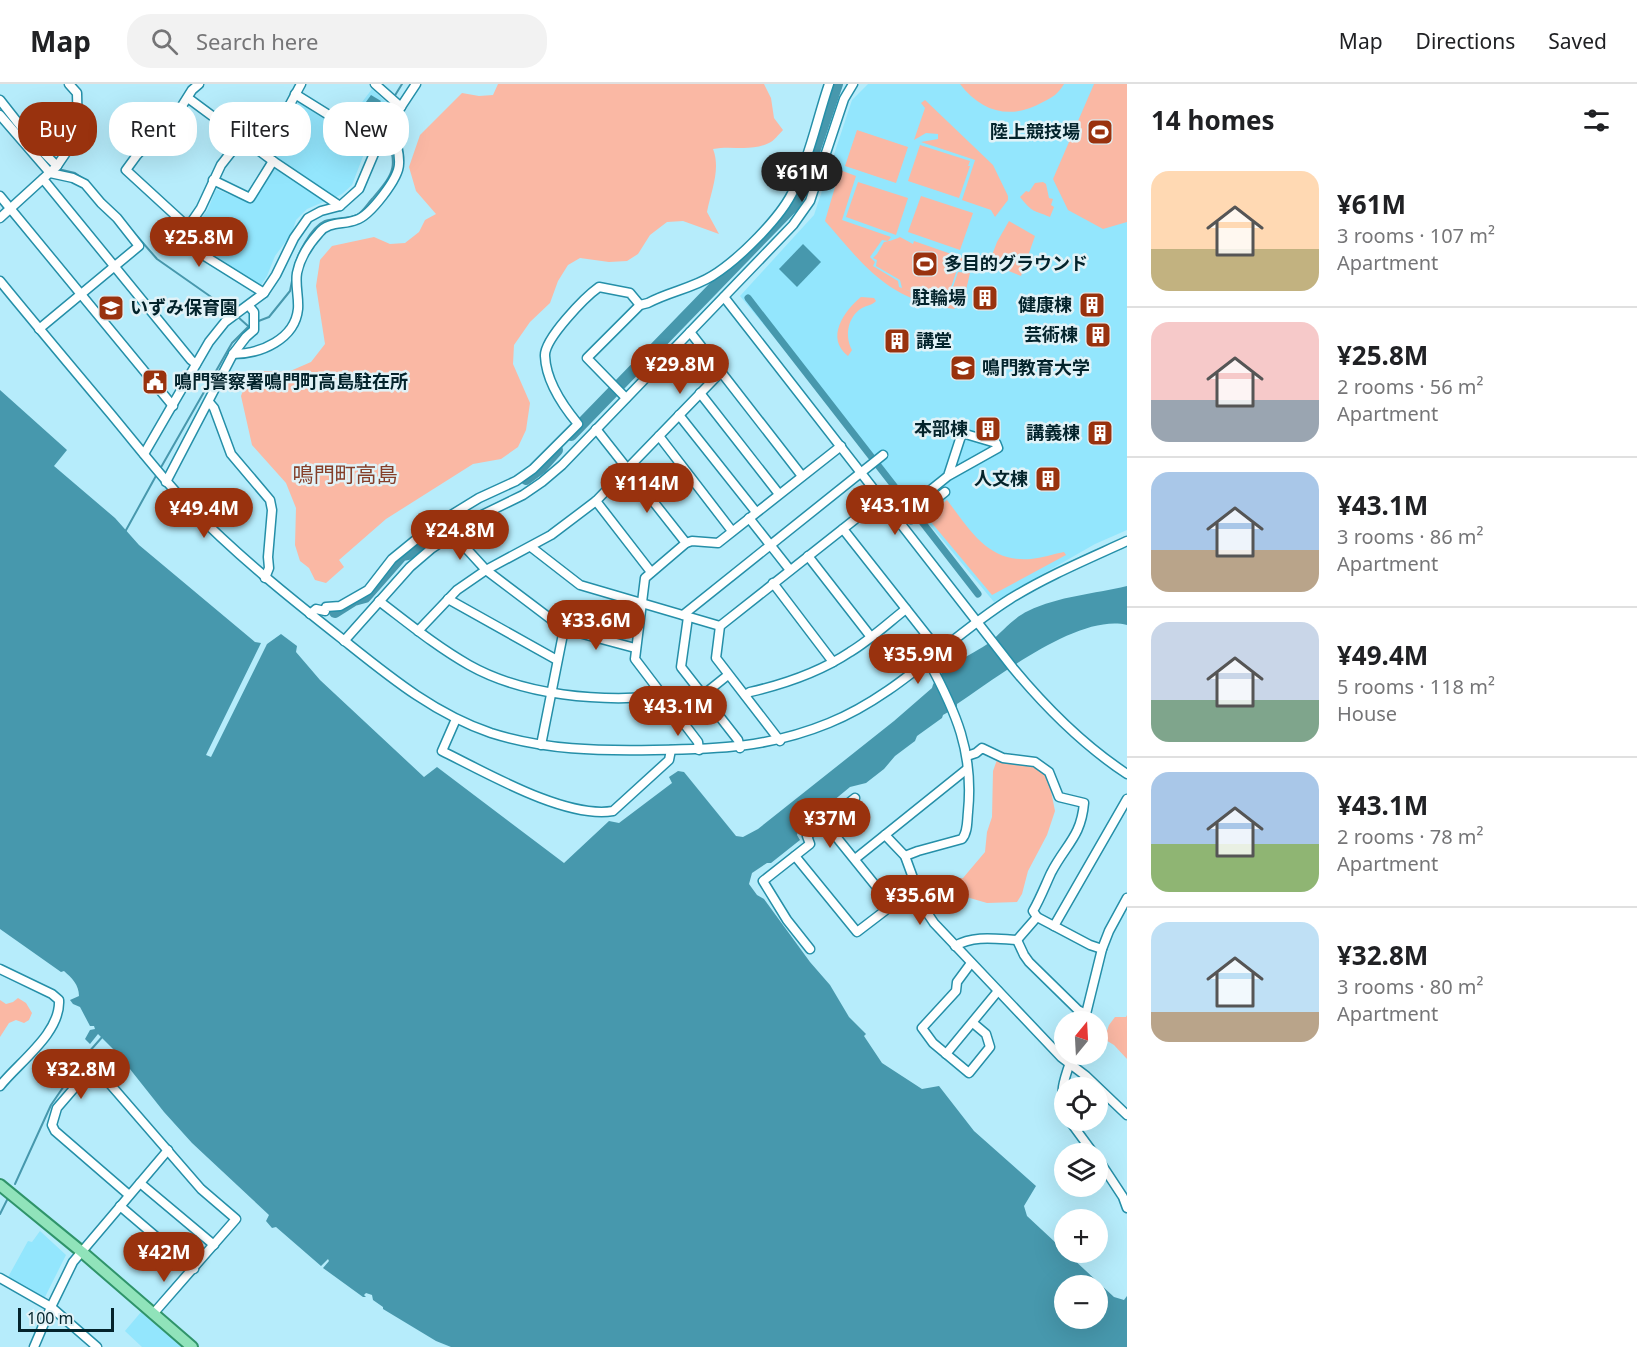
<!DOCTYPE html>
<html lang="en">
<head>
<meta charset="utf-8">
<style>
  body { margin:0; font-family:"Noto Sans","Noto Sans JP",sans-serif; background:#f2f2f2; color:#202124; height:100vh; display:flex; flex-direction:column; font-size:22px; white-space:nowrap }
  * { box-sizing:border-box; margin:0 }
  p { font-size:20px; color:#757577 }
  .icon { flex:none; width:33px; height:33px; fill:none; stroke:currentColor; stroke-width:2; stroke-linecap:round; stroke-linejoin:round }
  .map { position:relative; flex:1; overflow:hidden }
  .drawer { display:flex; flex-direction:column; background:#fff; width:510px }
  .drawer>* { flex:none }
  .banner { position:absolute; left:18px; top:18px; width:570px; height:54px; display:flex; gap:12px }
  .needle { width:39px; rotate:18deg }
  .buttons { position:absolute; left:1054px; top:927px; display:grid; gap:12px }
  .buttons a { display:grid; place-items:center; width:54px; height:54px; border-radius:50%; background:#fff; box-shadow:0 6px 24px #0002; font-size:30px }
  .scale { position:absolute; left:18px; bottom:15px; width:96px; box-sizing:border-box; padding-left:6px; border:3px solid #03232b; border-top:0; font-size:16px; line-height:21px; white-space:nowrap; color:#03232b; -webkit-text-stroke:4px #e1f2f7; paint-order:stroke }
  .price { position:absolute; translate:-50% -51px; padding:0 14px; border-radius:21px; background:#99320e; color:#fff; font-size:20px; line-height:39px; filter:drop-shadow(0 2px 3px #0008) }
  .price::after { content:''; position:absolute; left:50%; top:36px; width:18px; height:14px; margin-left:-9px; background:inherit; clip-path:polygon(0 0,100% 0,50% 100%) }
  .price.active { background:#222; color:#fff }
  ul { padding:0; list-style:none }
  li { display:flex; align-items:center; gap:18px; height:150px; padding:0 24px }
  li+li { border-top:2px solid #e0e0e0 }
  li span { display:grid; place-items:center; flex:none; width:168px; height:120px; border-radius:18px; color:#555 }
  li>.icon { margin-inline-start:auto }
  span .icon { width:72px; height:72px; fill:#fffc; stroke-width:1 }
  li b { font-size:26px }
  h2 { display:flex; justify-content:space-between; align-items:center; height:72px; padding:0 24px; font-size:26px }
  .pill { padding:0 21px; border-radius:24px; background:#fff; box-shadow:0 6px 24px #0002; font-size:21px; line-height:54px }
  .pill.active { background:#99320e; color:#fff }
  header { display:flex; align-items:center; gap:36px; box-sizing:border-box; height:84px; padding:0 30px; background:#fff; border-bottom:2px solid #e0e0e0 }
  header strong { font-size:28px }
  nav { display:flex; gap:33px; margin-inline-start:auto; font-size:21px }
  .search { width:420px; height:54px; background:#f2f2f2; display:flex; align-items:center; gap:15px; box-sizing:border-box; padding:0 21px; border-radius:24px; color:#757577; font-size:22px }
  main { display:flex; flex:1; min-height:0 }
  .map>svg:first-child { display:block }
  .built { fill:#93e6fd }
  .green { fill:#fab8a4 }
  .water { fill:#4798ad; fill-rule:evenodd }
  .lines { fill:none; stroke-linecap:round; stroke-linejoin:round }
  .stream { stroke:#4798ad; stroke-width:2 }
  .canal { stroke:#4798ad; stroke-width:7 }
  .river { stroke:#4798ad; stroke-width:12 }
  .minor-casing { stroke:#258fa8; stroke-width:11 }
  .major-casing { stroke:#2f946a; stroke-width:14 }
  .minor { stroke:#fff; stroke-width:8 }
  .major { stroke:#90e3ba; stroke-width:10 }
  .labels { text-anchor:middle; stroke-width:5; stroke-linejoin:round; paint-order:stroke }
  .poi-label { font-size:18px; font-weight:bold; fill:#03232b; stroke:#e1f2f7; text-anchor:end }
  .quarter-label { font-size:21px; fill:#843f2a; stroke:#e1f2f7 }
</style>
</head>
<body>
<header>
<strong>Map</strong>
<div class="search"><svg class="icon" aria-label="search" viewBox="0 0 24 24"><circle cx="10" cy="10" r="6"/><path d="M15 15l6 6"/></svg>Search here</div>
<nav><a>Map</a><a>Directions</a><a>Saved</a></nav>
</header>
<main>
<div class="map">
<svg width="1127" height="1263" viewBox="0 0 1127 1263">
  <rect width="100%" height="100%" fill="#b6ecfb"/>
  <g class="built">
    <path d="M868,0h259v446l-32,14 -101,58 -254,-306 74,-81 38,-115z"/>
    <path d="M372,5l14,13 -6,10 3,11 -12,15 -24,-16z"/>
    <path d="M298,18l69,44 -15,39 -10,9 -8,4 -55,-37 -5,-14z"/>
    <path d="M276,82l52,34 -21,9 -11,11 -4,13 -17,23 -8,20 -7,11 -73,-48 21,-30 8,-20 36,15z"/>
    <path d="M40,1147l26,24 -22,44 -37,-20 21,-38 4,1z"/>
    <path d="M141,1228l41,35h-40l-17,-16z"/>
  </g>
  <g class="green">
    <path d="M498,0h266l7,14 3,20 9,12c-4,4 -9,11 -14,13 -18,9 -38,2 -56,6 8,20 -2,42 -6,63l12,22 -36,-13 -16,1 -17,13 -12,19 -11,7 -18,1 -29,-4 -12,7 -10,16 -8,22 -20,19 -16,23 -1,19 17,39 -4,27 -8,17 -17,12 -28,5 -87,55 -47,41 5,7 -18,16 -11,-3 -6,-12 -9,-7 -5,-16 1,-37 -10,-25 -34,-38 -11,-49 6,-17 16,-8 25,1 23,-10 14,-18 -9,-58 4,-26 12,-14 42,-9 16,7 15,-1 14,-11 6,-12 11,-6 -20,-23 -7,-24 11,-32 42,-42 17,3 14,-1z"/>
    <path d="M960,0h104c-6,10 -11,13 -21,18 -31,18 -61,11 -83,-18z"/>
    <path d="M1094,0h33v138l-24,7 -35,-19 -15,-31z"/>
    <path d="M925,16l68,65 15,31v4l-13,17 -4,-7 -29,-10 13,-40 -54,-18 17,-3v-5l-12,-1 -12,7 11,-32 -4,-5z"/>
    <path d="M857,46l51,17 -12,36 -51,-17z"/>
    <path d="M920,61l50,16 -2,5h2l-11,32 -51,-17z"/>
    <path d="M840,86l16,6 -14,44 49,17 -3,4 -6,-1 -12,17 5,5 -2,4 25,15 1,6 3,1 -2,-8 -24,-14 1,-6 -4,-2 4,-4 7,-12c3,0 15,-4 16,-5l13,7 1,-3 60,21 -3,9 -8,-2 -6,1 -7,20c-7,5 -12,4 -20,3l-3,3 -24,-7 24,8 5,-2 9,2 10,-4 7,-21 12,1c-3,12 -5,29 -16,36 -65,-8 -89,-42 -129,-88z"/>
    <path d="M858,98l50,16 -12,37 -50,-18z"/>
    <path d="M1043,98l3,2 3,14 4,1 -2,6 3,2 -4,10c-18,-8 -16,-3 -30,-20l6,-6 3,1 6,-9z"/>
    <path d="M921,112l52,17 -13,37 -52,-18z"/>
    <path d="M1009,137l26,15 -14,40 -32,-13 8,-21z"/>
    <path d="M861,213l13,1 2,3c-4,5 -11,4 -17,9 -12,10 -14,27 -7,40l-4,6c-23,-18 -4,-45 13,-59z"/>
    <path d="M947,416c23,30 41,63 84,59 11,-1 22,-5 33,-7l2,3 -74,40 -66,-79z"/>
    <path d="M998,673l29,5 21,14 7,35 -8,24 -19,36 -6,23 -5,8 -30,1 -31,-9 -8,-13 15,-3 22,-26 2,-20 5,-15 1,-46z"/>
    <path d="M18,914l8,5 6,10 -3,7 -5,3 -8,-3 -7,3 -9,14v-37l6,4 7,-2z"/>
    <path d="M1127,931v44l-13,-14 -10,-6 5,-14 6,-8h11z"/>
  </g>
  <g class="water">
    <path d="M371,11l10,6 -14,19 -9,-7z"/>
    <path d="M803,160l18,18 -24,25 -18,-18z"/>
    <path d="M0,306l67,60 -13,16 61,52 24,27 116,97 6,1 -55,112 5,2 56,-113 14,-10 16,12 -1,6 24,28 104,97 13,-10 127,96 45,-42 10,2 53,-40 -3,-6 9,-6 6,1 52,64 7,1 15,-8 136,-108 38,-33c4,-19 42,-34 57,-45 13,-11 24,-25 39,-32 31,-15 66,-17 99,-25v39c-48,-12 -131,53 -170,79v3l-14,8 -1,3 -25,18 -2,5 -20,15 -11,13 -18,14 -16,4 -51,42 -2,6 3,5 -29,23h-4l-15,10 -3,11 8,11 7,4 46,63 20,23 19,32 17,17 -2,2 18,27 40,26 17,-3 35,45 62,55 -12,20 3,10 87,81 10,3 3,-4v51h-676l-15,-6 -53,-32v-2l-10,-7 -1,-5 -6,-2 -2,2 2,2h-3l-40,-29 6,-7 -1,-2 -7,7 -45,-39 -4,1 -6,-7 3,-6 -77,-72 -28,-31 -46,-58 -20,-20 -8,10 -5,-5 5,-9 5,-1 -1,-3h-4l-10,-19 -7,-3 -3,-4 9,-4c0,-11 -7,-18 -15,-25l-3,1 -61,-43zM1065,1202h33v32h-33z"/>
  </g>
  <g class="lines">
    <g class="stream">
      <path d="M394,13l8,-13"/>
      <path d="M386,39l-3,-9 8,-12"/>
      <path d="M58,85l17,4 10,7"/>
      <path d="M122,135l35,40 77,54"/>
      <path d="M294,186c2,-14 17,-43 31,-49 10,-3 23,-2 32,-6 6,-3 11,-12 16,-17 24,-28 23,-31 14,-66"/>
      <path d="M238,233l10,9"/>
      <path d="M256,238l13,-5 21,-26 3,-15"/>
      <path d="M160,385l72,-126 19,-19"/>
      <path d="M125,448l32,-58"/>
      <path d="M15,1100l36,-79 30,-44 22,-25"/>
      <path d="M0,1130l8,-16"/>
    </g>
    <path class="canal" d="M748,214l230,296"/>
    <g class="river">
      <path d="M571,351l223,-230 5,-9 38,-112"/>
      <path d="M526,395l15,-11 16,-18"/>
      <path d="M335,528l19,-12 11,-3 37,-42 6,-1 50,-39"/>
    </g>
    <g class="minor-casing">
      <g id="minor">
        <path d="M375,0l26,23"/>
        <path d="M295,10l82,51"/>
        <path d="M188,14l85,63 67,45"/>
        <path d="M0,16l33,42 24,24"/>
        <path d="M0,31l50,58 23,5 12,6 16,19 16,15 22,28 -100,83"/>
        <path d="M243,53l-22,28 -20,43 -22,32 85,53"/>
        <path d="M265,70l2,-7 34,-63"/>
        <path d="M43,95l148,181 5,4"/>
        <path d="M213,96l37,18 23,-37"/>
        <path d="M0,112l173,210"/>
        <path d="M0,134l57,-52 21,-31 -1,-42 -8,-9"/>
        <path d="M187,142l-61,-56 11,-15 19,-20 14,-10 22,-35 7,-6"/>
        <path d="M0,197c36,44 73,88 110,132 25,30 49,61 75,89 50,52 105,96 161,140 45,36 89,72 145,91 54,17 107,18 163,17 64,-1 114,-2 175,-27 69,-28 119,-85 181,-124 37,-23 78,-40 117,-58"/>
        <path d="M724,213l289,371c34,41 70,77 114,106"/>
        <path d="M690,248l112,144"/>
        <path d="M233,270c28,0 62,-15 65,-45 1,-12 -3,-24 -1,-36 3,-15 12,-29 22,-40 9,-12 25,-8 37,-13 14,-4 43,-42 43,-56 1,-13 -5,-29 -9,-40"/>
        <path d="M700,309l79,101"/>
        <path d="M626,314l-39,-40 53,-53 8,-2c20,-11 45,-15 64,-27 26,-16 70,-59 82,-87 16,-33 23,-70 35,-105"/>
        <path d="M209,318l5,6 17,46 39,46 2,10 -4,47 1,11 -4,10"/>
        <path d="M679,331l77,97"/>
        <path d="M596,345l90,114"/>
        <path d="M659,352l73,95"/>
        <path d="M144,370l65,-112 16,-20 39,-29 12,-18 18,-37 14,-20 13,-7 19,-5 19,-17 22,-52 35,-53"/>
        <path d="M166,398l67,-128 13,-17 8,-7v-18l-5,-6"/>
        <path d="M596,417l55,71"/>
        <path d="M905,426l6,9 34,-27"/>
        <path d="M897,433l51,-41 50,-28 -2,-5 -34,-10 -14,43"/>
        <path d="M749,434l41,52"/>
        <path d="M843,445l97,123"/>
        <path d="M453,450l33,36 78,59 71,19"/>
        <path d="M531,463l49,38 140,41"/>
        <path d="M808,472l63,81"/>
        <path d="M773,499l60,79"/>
        <path d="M448,515l109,61"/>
        <path d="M379,517c29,22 58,46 90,64 55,31 131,37 193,31"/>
        <path d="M310,530l6,-5 9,2 1,-4 14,-1 28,-16 24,-31 38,-31 49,-30 37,-17 17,-12 45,-45c-15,-18 -32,-43 -33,-68 -1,-17 40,-59 54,-69l31,6 10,12"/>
        <path d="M683,531l200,-160"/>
        <path d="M688,533l-7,50 57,73 2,8"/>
        <path d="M418,547l39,-41 29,-20 65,-35 45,-34 125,-129"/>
        <path d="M344,557l66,-74 21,-18 51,-34 41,-20 19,-13 20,-17 231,-240 17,-24 34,-102 9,-15"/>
        <path d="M745,611l5,-3c35,-8 70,-20 100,-40 20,-12 38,-29 56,-43"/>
        <path d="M678,631l50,-40"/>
        <path d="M456,635l-14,32c43,21 123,68 171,60l56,-51 2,-10"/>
        <path d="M780,657l-64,-83 4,-32 162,-128"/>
        <path d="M541,661l23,-116"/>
        <path d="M699,666l-1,-8 -63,-83 10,-81 41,-35 6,-2 26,2 123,-97"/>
        <path d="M967,672l9,-3 6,-5 21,10 32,4 14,10 10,25 25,6c-3,34 -18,41 -33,70 -6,13 -11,26 -18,38l4,6 53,28 12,4"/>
        <path d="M825,739l67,83"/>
        <path d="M885,751l20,21 19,52 10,15 127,134 25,19 41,39"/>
        <path d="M795,772l62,76 59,-45"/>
        <path d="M905,772l13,-5 44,-12c6,-7 5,-18 6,-27 6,-60 -12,-100 -40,-152"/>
        <path d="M855,775l112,-90"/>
        <path d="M1054,842l73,-127"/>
        <path d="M1017,856l7,15 5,7 49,48 8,4"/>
        <path d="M955,862c19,-11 41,-7 62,-6l20,-23"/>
        <path d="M810,865l-23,-29 -24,-39 47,-37 -3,-8 48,-38"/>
        <path d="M971,879l-14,19 -1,9 -34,37 11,15 36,30 21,-26 -4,-13 -13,-11"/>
        <path d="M0,885l52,25 7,6c2,33 -40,62 -59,86"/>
        <path d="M1084,938l18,-73 7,-18 18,-33"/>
        <path d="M946,970l52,-63"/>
        <path d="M1065,1028c-7,-21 1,-37 8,-58"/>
        <path d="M1069,1036l25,34"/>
        <path d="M1098,1075l25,38 4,11"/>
        <path d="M140,1099l74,62"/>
        <path d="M129,1111l-74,-64 -3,-6 5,-17 19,-22 1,-6 13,-19 111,128 35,30 -83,95"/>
        <path d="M120,1122l74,63"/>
        <path d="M0,1194l51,29 46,40"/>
        <path d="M34,1263l17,-40 22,-45 95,-112"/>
      </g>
    </g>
    <g class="major-casing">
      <path id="major" d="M0,1101l82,67 110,95"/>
    </g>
    <use href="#minor" class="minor"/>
    <use href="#major" class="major"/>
  </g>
  <defs>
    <g id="stadium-square" transform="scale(1.35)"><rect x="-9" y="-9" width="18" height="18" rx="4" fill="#99320e" stroke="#e1f2f7"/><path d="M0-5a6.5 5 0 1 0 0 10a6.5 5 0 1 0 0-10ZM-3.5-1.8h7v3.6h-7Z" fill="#fff"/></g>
    <g id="building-square" transform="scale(1.35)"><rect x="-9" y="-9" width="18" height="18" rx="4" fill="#99320e" stroke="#e1f2f7"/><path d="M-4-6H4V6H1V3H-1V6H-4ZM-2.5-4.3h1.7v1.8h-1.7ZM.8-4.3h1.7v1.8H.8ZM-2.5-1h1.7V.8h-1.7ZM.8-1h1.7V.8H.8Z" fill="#fff"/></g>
    <g id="school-square" transform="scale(1.35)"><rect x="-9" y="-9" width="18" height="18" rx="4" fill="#99320e" stroke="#e1f2f7"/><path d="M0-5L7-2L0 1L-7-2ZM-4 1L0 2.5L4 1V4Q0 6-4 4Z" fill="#fff"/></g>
    <g id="university-square" transform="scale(1.35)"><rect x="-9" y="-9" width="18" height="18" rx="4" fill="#99320e" stroke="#e1f2f7"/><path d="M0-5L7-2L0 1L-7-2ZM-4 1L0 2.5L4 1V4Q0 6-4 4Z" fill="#fff"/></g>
    <g id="civic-square" transform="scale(1.35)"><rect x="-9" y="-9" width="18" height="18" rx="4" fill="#99320e" stroke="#e1f2f7"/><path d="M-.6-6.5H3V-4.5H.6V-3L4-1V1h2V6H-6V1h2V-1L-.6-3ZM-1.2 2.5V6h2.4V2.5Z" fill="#fff"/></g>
  </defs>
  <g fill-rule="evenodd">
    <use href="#stadium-square" x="1100" y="48"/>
    <use href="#stadium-square" x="925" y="180"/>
    <use href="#building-square" x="985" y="214"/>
    <use href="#building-square" x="1092" y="221"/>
    <use href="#school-square" x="111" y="224"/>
    <use href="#building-square" x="1098" y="251"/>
    <use href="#building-square" x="897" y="257"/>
    <use href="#university-square" x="963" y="284"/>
    <use href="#civic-square" x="155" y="298"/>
    <use href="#building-square" x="988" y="345"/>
    <use href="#building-square" x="1100" y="349"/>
    <use href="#building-square" x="1048" y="395"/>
  </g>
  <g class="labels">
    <g class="poi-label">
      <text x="1080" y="54">陸上競技場</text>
      <text x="944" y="186" text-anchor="start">多目的グラウンド</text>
      <text x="966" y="220">駐輪場</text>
      <text x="1072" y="227">健康棟</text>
      <text x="130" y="230" text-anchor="start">いずみ保育園</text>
      <text x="1078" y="257">芸術棟</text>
      <text x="916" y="263" text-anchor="start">講堂</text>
      <text x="982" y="290" text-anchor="start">鳴門教育大学</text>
      <text x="174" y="304" text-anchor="start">鳴門警察署鳴門町高島駐在所</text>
      <text x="968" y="351">本部棟</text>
      <text x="1080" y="355">講義棟</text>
      <text x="1028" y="401">人文棟</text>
    </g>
    <g class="quarter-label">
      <text x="345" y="398">鳴門町高島</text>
    </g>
  </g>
</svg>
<div class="buttons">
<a><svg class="needle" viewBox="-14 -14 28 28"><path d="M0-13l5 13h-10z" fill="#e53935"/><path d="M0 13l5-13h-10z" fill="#757577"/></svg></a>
<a><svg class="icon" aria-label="locate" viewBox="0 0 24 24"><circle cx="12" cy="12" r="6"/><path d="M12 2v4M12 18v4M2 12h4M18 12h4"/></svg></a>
<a><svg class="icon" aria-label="layers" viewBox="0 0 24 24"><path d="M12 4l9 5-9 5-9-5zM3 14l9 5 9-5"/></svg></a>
<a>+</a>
<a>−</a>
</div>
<div class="scale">100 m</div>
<b class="price active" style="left:802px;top:119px">¥61M</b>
<b class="price" style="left:199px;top:184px">¥25.8M</b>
<b class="price" style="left:680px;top:311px">¥29.8M</b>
<b class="price" style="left:647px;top:430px">¥114M</b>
<b class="price" style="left:895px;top:452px">¥43.1M</b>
<b class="price" style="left:204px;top:455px">¥49.4M</b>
<b class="price" style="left:460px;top:477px">¥24.8M</b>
<b class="price" style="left:596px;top:567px">¥33.6M</b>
<b class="price" style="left:918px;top:601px">¥35.9M</b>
<b class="price" style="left:678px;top:653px">¥43.1M</b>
<b class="price" style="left:830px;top:765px">¥37M</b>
<b class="price" style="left:920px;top:842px">¥35.6M</b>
<b class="price" style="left:81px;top:1016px">¥32.8M</b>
<b class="price" style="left:164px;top:1199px">¥42M</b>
<div class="banner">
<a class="pill active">Buy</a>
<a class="pill">Rent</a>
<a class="pill">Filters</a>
<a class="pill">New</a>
</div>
</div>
<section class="drawer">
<h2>14 homes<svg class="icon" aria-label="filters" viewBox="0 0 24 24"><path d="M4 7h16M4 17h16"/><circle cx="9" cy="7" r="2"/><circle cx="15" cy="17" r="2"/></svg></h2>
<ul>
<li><span style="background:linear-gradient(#ffd9b3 65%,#c2b280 0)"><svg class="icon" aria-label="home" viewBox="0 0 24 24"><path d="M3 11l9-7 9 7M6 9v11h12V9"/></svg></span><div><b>¥61M</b><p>3 rooms · 107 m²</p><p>Apartment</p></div></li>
<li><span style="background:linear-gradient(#f6c9c9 65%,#9aa5b1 0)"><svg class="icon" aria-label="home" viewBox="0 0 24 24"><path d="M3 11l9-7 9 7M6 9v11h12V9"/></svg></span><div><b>¥25.8M</b><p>2 rooms · 56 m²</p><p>Apartment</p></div></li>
<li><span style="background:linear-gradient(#a9c7e8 65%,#b9a48a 0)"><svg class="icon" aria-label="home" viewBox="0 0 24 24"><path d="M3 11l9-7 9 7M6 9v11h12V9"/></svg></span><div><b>¥43.1M</b><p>3 rooms · 86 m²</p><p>Apartment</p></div></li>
<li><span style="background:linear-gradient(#c9d6e8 65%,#7fa58c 0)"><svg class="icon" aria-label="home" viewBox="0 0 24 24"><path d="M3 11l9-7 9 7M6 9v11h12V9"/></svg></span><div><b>¥49.4M</b><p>5 rooms · 118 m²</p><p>House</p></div></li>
<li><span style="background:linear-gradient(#a9c7e8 60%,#8fb573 0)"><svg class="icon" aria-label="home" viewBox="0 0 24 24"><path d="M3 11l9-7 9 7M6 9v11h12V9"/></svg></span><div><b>¥43.1M</b><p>2 rooms · 78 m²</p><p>Apartment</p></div></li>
<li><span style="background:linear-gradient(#bfe0f5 75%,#b9a48a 0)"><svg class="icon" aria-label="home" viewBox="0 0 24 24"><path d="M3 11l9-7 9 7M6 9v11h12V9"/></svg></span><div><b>¥32.8M</b><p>3 rooms · 80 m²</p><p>Apartment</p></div></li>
</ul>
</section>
</main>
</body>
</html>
